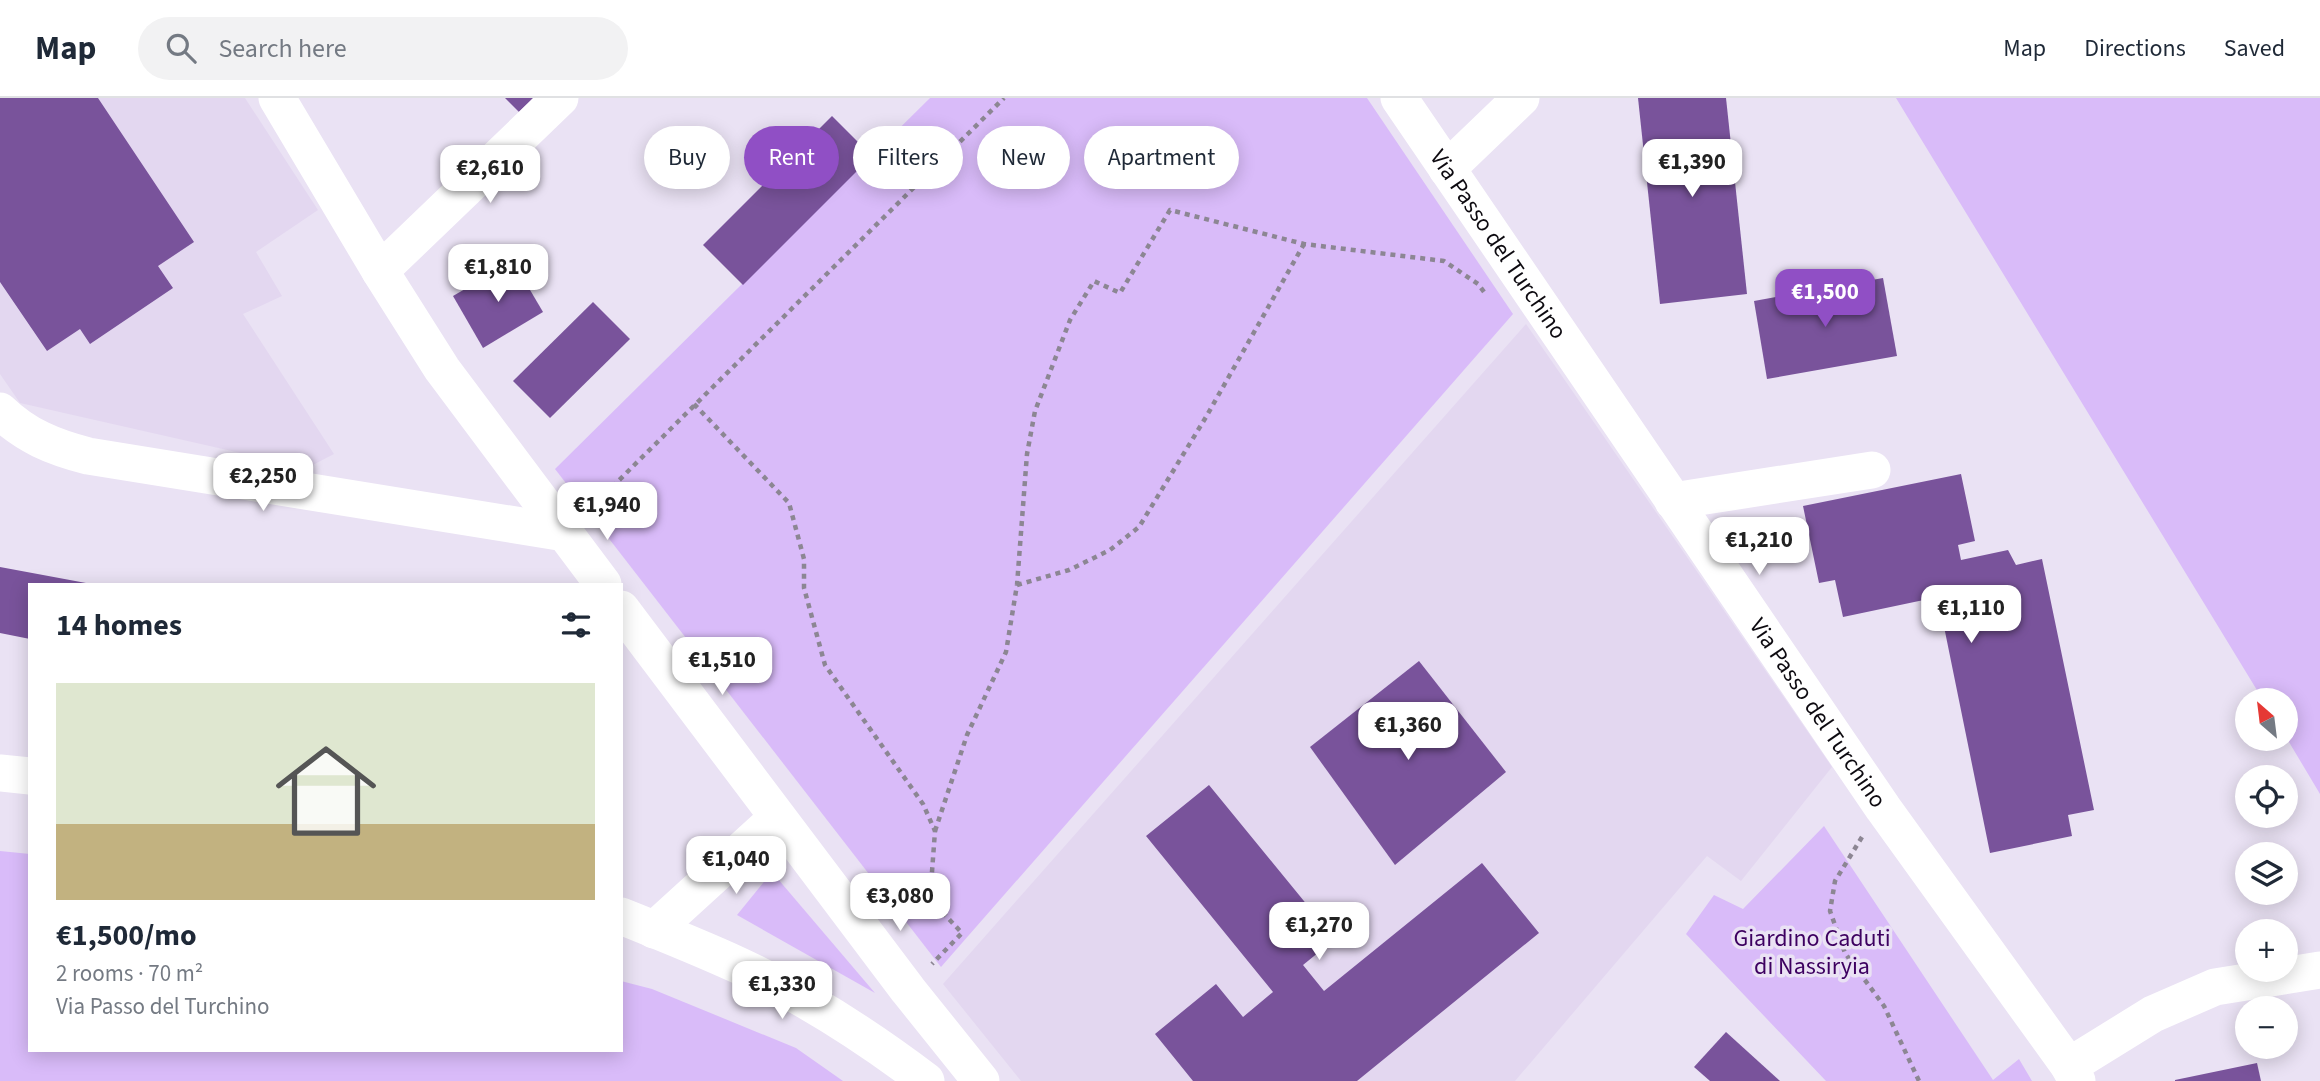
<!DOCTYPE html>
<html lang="en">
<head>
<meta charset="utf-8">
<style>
  body { margin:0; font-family:"Source Sans 3",sans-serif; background:#f2f2f3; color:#1f2937; height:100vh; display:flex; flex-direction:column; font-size:26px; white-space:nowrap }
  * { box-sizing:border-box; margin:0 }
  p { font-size:23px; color:#747a83 }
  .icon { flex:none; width:38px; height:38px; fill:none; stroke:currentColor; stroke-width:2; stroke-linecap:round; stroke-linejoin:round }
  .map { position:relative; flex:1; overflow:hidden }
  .panel { position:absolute; left:28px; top:485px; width:595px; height:469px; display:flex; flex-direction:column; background:#fff; border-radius:0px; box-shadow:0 4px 18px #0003 }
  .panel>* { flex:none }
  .hud { position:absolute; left:644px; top:28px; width:665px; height:63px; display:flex; gap:14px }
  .needle { width:46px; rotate:332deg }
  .tools { position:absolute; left:2235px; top:590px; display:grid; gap:14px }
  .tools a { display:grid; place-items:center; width:63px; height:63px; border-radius:50%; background:#fff; box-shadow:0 4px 18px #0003; font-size:35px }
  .price { position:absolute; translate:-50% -60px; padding:0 16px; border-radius:14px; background:#fff; color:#222; font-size:23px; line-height:46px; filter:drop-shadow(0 2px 4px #0008) }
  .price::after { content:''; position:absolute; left:50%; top:42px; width:21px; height:16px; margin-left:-10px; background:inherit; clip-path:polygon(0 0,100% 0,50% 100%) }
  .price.selected { background:#904fc5; color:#fff }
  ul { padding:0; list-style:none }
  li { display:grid; align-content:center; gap:14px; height:371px; padding:0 28px }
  li span { display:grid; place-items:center; height:217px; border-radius:0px; color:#555 }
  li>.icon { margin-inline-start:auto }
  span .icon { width:126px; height:126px; fill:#fffc; stroke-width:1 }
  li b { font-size:30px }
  h2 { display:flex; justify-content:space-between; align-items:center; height:84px; padding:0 28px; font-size:30px }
  .chip { padding:0 24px; border-radius:32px; background:#fff; box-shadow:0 4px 18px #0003; font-size:24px; line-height:63px }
  .chip.selected { background:#904fc5; color:#fff }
  header { display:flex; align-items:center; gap:42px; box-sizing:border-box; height:98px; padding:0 35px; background:#fff; border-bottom:2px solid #e0e1e3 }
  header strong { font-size:33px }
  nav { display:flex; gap:38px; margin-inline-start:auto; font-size:24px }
  .search { width:490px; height:63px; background:#f2f2f3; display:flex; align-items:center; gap:18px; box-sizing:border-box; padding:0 24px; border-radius:38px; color:#747a83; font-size:26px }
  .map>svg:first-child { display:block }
  .built { fill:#e3d7f0 }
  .green { fill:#d9bbf9 }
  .building { fill:#79539b }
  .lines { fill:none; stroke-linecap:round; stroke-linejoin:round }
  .path { stroke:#8c8693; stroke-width:4.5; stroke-dasharray:5 5; stroke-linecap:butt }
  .minor { stroke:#fff; stroke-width:37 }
  .labels { text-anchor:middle; stroke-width:7; stroke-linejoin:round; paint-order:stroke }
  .street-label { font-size:24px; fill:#0d0a10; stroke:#eae2f4 }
  .park-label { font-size:24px; fill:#3d0060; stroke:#eae2f4 }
</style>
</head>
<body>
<header>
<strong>Map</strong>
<div class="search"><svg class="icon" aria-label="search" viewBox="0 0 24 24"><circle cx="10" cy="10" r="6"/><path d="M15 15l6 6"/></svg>Search here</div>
<nav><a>Map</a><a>Directions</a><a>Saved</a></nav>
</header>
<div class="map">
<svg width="2320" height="983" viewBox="0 0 2320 983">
  <rect width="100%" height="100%" fill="#eae2f4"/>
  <g class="built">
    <path d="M0,0h245l73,112 -62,42 26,44 -39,18 91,140 -27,14 -287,-65 -20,-29z"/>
    <path d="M1526,226l306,443 -91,114 -34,-25 -192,225h-494l-78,-97z"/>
  </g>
  <g class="green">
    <path d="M930,0h437l146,216 -572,653 -386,-498z"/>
    <path d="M1896,0h424v696l-34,-57v-37h-23z"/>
    <path d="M1824,728l169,254 26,-21 13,22h-206l-140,-147 28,-39 29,14z"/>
    <path d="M0,753l30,3v196h591v-69l31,8 144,59 47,33h-843z"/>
    <path d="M772,774l103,121 -138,-78z"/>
  </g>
  <g class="building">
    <path d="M0,0h98l96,144 -36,24 15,22 -83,56 -10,-15 -33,22 -47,-69z"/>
    <path d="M505,0h28l-14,14z"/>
    <path d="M1638,0h88l21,196 -87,10z"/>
    <path d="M832,18l40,40 -129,129 -40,-40z"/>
    <path d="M513,163l30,51 -60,36 -30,-52z"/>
    <path d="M1883,180l14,78 -130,23 -13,-78z"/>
    <path d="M593,204l37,37 -80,79 -37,-37z"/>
    <path d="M1961,376l14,67 -17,4 3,15 47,-10 8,15 26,-6 52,251 -26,5 4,21 -82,17 -52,-256 -95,20 -8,-37 -16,3 -16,-77z"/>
    <path d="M0,469l86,16v1h-56v55l-30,-6z"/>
    <path d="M1419,563l87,111 -111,93 -85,-118z"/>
    <path d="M1209,687l126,154 -32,26 21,26 158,-128 57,70 -182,148h-164l-38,-47 61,-50 27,33 30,-25 -127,-156z"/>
    <path d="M1726,934l54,49h-70l-16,-14z"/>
    <path d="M2257,965l4,18h-86v-1z"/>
  </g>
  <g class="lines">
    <g class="path">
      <path d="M694,306l95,99 15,56v29l21,77 98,139 12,27 -5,68 32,34 -30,31"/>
      <path d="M591,410l413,-410"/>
      <path d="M1017,487l52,-15 41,-20 29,-23 67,-110 98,-173"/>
      <path d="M935,733l32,-96 39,-83 11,-67 10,-131 8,-43 35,-91 24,-39 26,12 50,-83 134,34 140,17 34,23 6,8"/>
      <path d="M1862,739l-27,44 -5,30 15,42 39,53 35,75"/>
    </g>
    <g class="minor">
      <path d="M277,0l103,173 62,98 161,215"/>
      <path id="s1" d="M1399,0l484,710 186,258 8,15"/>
      <path d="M1447,71l74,-71"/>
      <path d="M380,173l180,-173"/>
      <path d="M0,313c26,25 53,36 88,45l477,77"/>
      <path d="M1673,403l199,-31"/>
      <path d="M621,511l287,381 73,91"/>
      <path d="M0,675l30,3"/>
      <path d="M621,818c40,16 80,32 119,50 66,31 128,71 186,115"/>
      <path d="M654,832l123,-112"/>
      <path d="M2069,968l84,-52 62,-27 105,-17"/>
    </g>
  </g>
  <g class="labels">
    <g class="street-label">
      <text dy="8" stroke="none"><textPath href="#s1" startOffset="177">Via Passo del Turchino</textPath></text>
      <text dy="8" stroke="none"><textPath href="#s1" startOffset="744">Via Passo del Turchino</textPath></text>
    </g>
    <g class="park-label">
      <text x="1812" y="848">Giardino Caduti<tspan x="1812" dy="28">di Nassiryia</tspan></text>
    </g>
  </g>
</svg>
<div class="tools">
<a><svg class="needle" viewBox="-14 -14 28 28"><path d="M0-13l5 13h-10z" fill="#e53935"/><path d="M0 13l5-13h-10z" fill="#747a83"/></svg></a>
<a><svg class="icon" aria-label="locate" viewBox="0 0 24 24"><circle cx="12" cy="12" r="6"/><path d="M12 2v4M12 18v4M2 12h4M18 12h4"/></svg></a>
<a><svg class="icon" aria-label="layers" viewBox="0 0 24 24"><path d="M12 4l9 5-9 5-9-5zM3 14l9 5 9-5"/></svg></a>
<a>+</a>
<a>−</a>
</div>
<b class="price" style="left:1692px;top:101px">€1,390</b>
<b class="price" style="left:490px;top:107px">€2,610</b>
<b class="price" style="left:498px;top:206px">€1,810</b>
<b class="price selected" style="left:1825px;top:231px">€1,500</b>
<b class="price" style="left:263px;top:415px">€2,250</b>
<b class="price" style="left:607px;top:444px">€1,940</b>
<b class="price" style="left:1759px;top:479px">€1,210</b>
<b class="price" style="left:1971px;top:547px">€1,110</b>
<b class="price" style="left:722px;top:599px">€1,510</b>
<b class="price" style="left:1408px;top:664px">€1,360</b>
<b class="price" style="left:736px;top:798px">€1,040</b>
<b class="price" style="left:900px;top:835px">€3,080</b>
<b class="price" style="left:1319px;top:864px">€1,270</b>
<b class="price" style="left:782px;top:923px">€1,330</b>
<div class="hud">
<a class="chip">Buy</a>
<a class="chip selected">Rent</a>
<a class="chip">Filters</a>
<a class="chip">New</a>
<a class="chip">Apartment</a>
</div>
<section class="panel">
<h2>14 homes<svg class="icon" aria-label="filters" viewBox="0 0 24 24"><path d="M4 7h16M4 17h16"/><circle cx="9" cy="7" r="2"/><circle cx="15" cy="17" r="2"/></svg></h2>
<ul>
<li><span style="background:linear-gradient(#dfe7d0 65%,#c2b280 0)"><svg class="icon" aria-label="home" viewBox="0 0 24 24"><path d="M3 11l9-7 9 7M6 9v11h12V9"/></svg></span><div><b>€1,500/mo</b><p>2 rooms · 70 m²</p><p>Via Passo del Turchino</p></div></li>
</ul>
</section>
</div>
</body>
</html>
